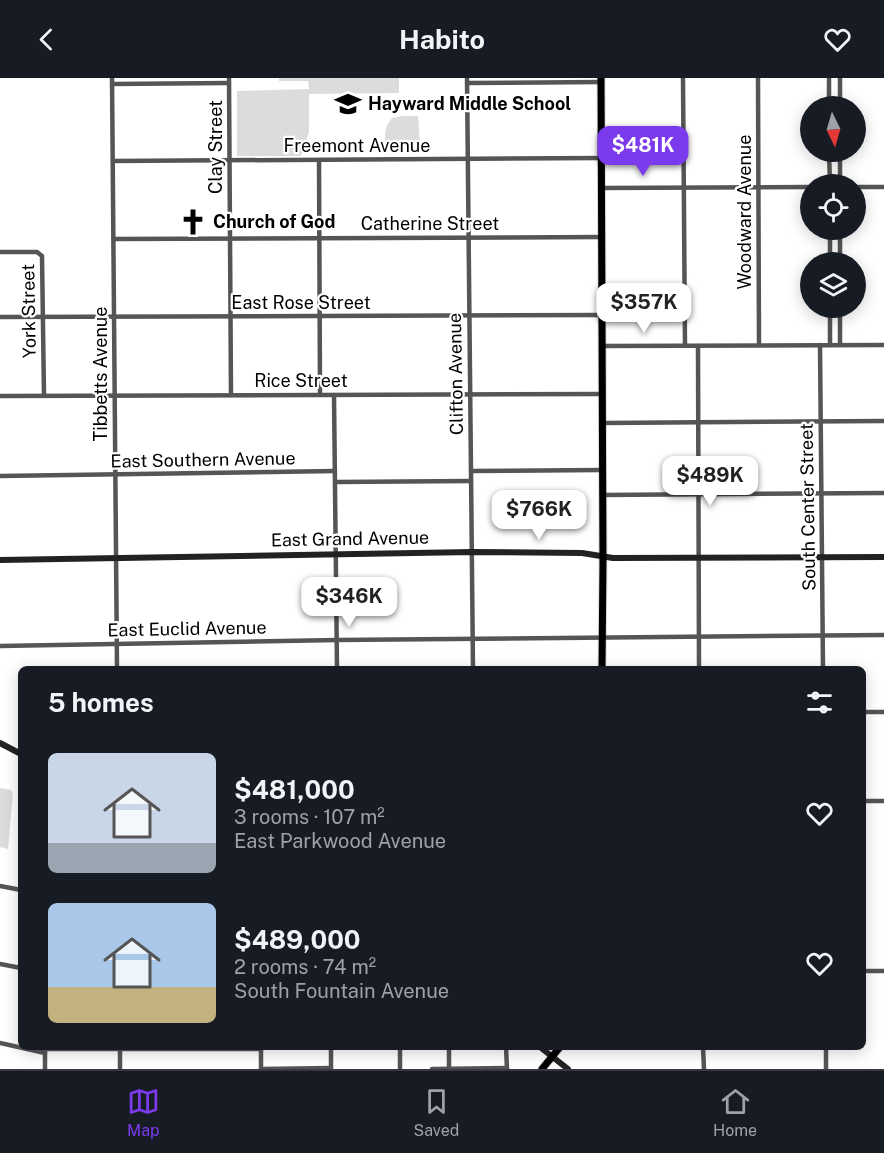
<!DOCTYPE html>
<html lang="en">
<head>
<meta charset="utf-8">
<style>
  body { margin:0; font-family:"Public Sans",sans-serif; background:#20242c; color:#f1f3f6; height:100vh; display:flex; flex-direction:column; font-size:22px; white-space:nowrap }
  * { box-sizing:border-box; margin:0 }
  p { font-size:20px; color:#9ea1a6 }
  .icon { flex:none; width:33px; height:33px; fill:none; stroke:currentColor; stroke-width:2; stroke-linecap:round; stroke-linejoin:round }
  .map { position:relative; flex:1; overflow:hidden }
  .details { position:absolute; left:18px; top:588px; width:848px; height:384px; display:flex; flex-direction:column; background:#171b24; border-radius:9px; box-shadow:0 3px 15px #0003 }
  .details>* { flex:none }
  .needle { width:39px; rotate:175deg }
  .controls { position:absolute; left:800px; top:18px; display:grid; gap:12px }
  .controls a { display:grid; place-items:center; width:66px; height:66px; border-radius:50%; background:#171b24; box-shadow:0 3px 15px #0003; font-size:30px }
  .price { position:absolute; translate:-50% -51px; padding:0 14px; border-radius:12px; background:#fff; color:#222; font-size:20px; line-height:39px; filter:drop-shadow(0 2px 3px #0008) }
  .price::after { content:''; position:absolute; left:50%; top:36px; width:18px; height:14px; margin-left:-9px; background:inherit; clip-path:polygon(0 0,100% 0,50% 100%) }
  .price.selected { background:#7c3aed; color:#fff }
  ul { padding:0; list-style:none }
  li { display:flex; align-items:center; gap:18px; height:150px; padding:0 30px }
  li span { display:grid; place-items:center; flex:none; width:168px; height:120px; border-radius:9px; color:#555 }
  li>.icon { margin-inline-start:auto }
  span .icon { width:72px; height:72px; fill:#fffc; stroke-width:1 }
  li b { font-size:26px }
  h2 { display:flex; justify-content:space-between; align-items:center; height:72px; padding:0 30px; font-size:26px }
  header { display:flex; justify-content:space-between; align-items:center; height:78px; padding:0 30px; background:#171b24; font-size:27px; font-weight:700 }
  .menu { display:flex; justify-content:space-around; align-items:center; height:84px; border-top:2px solid #363941; background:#171b24; font-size:16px; color:#9ea1a6 }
  .menu a { display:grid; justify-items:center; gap:3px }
  .menu .selected { color:#7c3aed }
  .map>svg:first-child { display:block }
  .green { fill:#dcdcdc }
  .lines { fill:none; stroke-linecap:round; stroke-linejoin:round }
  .primary-casing { stroke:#dbdbdb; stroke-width:9 }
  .street { stroke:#555; stroke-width:4.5 }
  .secondary { stroke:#222; stroke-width:6 }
  .primary { stroke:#000; stroke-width:7 }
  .labels { text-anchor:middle; stroke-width:4.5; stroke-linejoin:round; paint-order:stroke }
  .poi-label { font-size:18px; font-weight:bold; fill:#000; stroke:#fff; text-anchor:start }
  .street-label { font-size:18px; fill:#000; stroke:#fff }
</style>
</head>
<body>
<header><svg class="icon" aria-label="back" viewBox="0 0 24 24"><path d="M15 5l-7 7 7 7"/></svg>Habito<svg class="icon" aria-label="heart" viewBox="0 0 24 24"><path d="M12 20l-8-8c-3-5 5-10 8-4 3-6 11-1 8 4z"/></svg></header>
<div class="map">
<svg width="884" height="991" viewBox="0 0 884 991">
  <rect width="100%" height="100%" fill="#fff"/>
  <g class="green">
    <path d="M279,0h120v15l-90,1v38l-8,24h-64v-65l72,-2 -1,-8h-29z"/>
    <path d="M403,38h15l2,29h-35v-12l2,-8 5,-7z"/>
    <path d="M0,710l11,2 2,4 -5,55 -8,-2z"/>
  </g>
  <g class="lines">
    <g class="primary-casing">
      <g id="primary">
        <path d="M601,0l2,484 -1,107"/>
        <path d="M542,991l18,-22"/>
      </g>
    </g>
    <g class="street">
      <path d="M112,0l5,591"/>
      <path d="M229,0l2,317"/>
      <path d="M467,0l6,591"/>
      <path d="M683,0l2,268"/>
      <path d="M758,0l1,267"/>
      <path d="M829,0v28"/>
      <path d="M467,5l134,-1"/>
      <path d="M112,6l117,-1"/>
      <path d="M840,28v-28"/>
      <path d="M829,74l1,32"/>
      <path d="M319,82l1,235"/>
      <path d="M113,83l489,-3"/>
      <path d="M840,106v-32"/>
      <path d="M855,109h29"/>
      <path d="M602,110l208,-1"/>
      <path d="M840,152v32"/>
      <path d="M114,161l489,-2"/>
      <path d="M0,174h37l5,4 2,139"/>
      <path d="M830,184v-32"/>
      <path d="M840,230v37"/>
      <path d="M0,239l603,-2"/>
      <path d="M820,267l3,324"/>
      <path d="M830,267v-37"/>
      <path d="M603,268l281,-1"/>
      <path d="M698,268l1,323"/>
      <path d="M334,317l3,274"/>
      <path d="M0,318l603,-2"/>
      <path d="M603,345l281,-2"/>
      <path d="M471,393l131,-1"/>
      <path d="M0,398l335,-5"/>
      <path d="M336,404l135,-1"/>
      <path d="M602,417l282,-2"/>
      <path d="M0,568l337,-6 547,-5"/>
      <path d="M862,634h22"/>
      <path d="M862,723h22"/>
      <path d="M0,808l21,4"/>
      <path d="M0,886l21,4"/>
      <path d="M862,893h22"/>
      <path d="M0,965l45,10"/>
      <path d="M331,969v22"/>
      <path d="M400,969v22"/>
      <path d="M449,969v22"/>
      <path d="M506,969l1,22"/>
      <path d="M703,969l1,22"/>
      <path d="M120,970v21"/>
      <path d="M261,970v21"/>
      <path d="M46,971h215"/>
      <path d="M45,991v-18"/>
      <path d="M261,991l70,-1"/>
      <path d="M432,991l75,-1"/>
      <path d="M826,991v-22"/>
    </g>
    <g class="secondary">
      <path d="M0,482l472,-8 110,1 31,5 271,-1"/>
      <path d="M0,665l21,11"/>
      <path d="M540,969l28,22"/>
    </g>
    <use href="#primary" class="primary"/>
  </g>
  <defs>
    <g id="school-bare" transform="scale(2.07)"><path d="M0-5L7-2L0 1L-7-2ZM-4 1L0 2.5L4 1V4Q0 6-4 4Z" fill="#000" stroke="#fff" stroke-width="2.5" paint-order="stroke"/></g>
    <g id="church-bare" transform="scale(2.07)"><path d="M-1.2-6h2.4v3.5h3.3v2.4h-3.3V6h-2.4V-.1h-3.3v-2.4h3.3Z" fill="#000" stroke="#fff" stroke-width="2.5" paint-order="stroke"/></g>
  </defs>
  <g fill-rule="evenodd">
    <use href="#school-bare" x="348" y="26"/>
    <use href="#church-bare" x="193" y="144"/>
  </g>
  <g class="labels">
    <g class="poi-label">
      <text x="368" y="32">Hayward Middle School</text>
      <text x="213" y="150">Church of God</text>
    </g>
    <g class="street-label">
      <text x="357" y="74">Freemont Avenue</text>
      <text transform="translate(216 69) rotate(-90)" y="6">Clay Street</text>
      <text transform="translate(745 134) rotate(-90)" y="6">Woodward Avenue</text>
      <text x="430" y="152">Catherine Street</text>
      <text x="301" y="231">East Rose Street</text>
      <text transform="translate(29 233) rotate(-91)" y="6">York Street</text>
      <text transform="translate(101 296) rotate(-90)" y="6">Tibbetts Avenue</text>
      <text transform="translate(456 296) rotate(-91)" y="6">Clifton Avenue</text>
      <text x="301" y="309">Rice Street</text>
      <text transform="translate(203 382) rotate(-1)" y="6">East Southern Avenue</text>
      <text transform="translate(808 429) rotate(-91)" y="6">South Center Street</text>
      <text transform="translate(350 461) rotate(-1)" y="6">East Grand Avenue</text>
      <text transform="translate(187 551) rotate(-1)" y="6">East Euclid Avenue</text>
    </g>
  </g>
</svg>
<div class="controls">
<a><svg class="needle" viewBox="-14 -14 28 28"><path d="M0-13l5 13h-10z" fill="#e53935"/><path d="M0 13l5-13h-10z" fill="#9ea1a6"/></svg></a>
<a><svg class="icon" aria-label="locate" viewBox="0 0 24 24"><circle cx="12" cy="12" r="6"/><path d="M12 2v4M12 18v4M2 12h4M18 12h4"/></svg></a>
<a><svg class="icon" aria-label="layers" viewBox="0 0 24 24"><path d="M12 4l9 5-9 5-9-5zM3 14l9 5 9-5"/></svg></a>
</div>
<b class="price selected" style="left:643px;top:99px">$481K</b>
<b class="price" style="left:644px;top:256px">$357K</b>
<b class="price" style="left:710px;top:429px">$489K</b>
<b class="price" style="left:539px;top:463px">$766K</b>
<b class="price" style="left:349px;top:550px">$346K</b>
<section class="details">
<h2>5 homes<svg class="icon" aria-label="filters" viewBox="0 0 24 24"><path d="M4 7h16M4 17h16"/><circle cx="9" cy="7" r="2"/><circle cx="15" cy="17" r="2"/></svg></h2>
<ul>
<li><span style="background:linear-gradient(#c9d6e8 75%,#9aa5b1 0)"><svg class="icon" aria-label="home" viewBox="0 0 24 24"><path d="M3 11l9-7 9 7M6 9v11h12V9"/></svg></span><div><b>$481,000</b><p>3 rooms · 107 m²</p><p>East Parkwood Avenue</p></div><svg class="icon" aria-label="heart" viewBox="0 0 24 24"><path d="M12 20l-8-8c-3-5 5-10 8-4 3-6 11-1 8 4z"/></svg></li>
<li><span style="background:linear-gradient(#a9c7e8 70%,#c2b280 0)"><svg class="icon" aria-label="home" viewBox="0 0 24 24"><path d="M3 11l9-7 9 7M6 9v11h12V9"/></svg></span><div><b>$489,000</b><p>2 rooms · 74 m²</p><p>South Fountain Avenue</p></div><svg class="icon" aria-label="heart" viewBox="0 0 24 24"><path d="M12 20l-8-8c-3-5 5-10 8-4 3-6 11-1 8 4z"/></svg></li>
</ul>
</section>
</div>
<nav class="menu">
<a class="selected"><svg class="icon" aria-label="map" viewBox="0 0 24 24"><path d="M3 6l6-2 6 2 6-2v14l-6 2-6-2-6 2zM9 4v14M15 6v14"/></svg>Map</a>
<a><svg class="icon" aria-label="saved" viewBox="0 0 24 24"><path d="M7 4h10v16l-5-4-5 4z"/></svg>Saved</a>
<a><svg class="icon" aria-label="home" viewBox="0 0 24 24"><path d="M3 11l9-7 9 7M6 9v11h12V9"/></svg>Home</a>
</nav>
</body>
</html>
